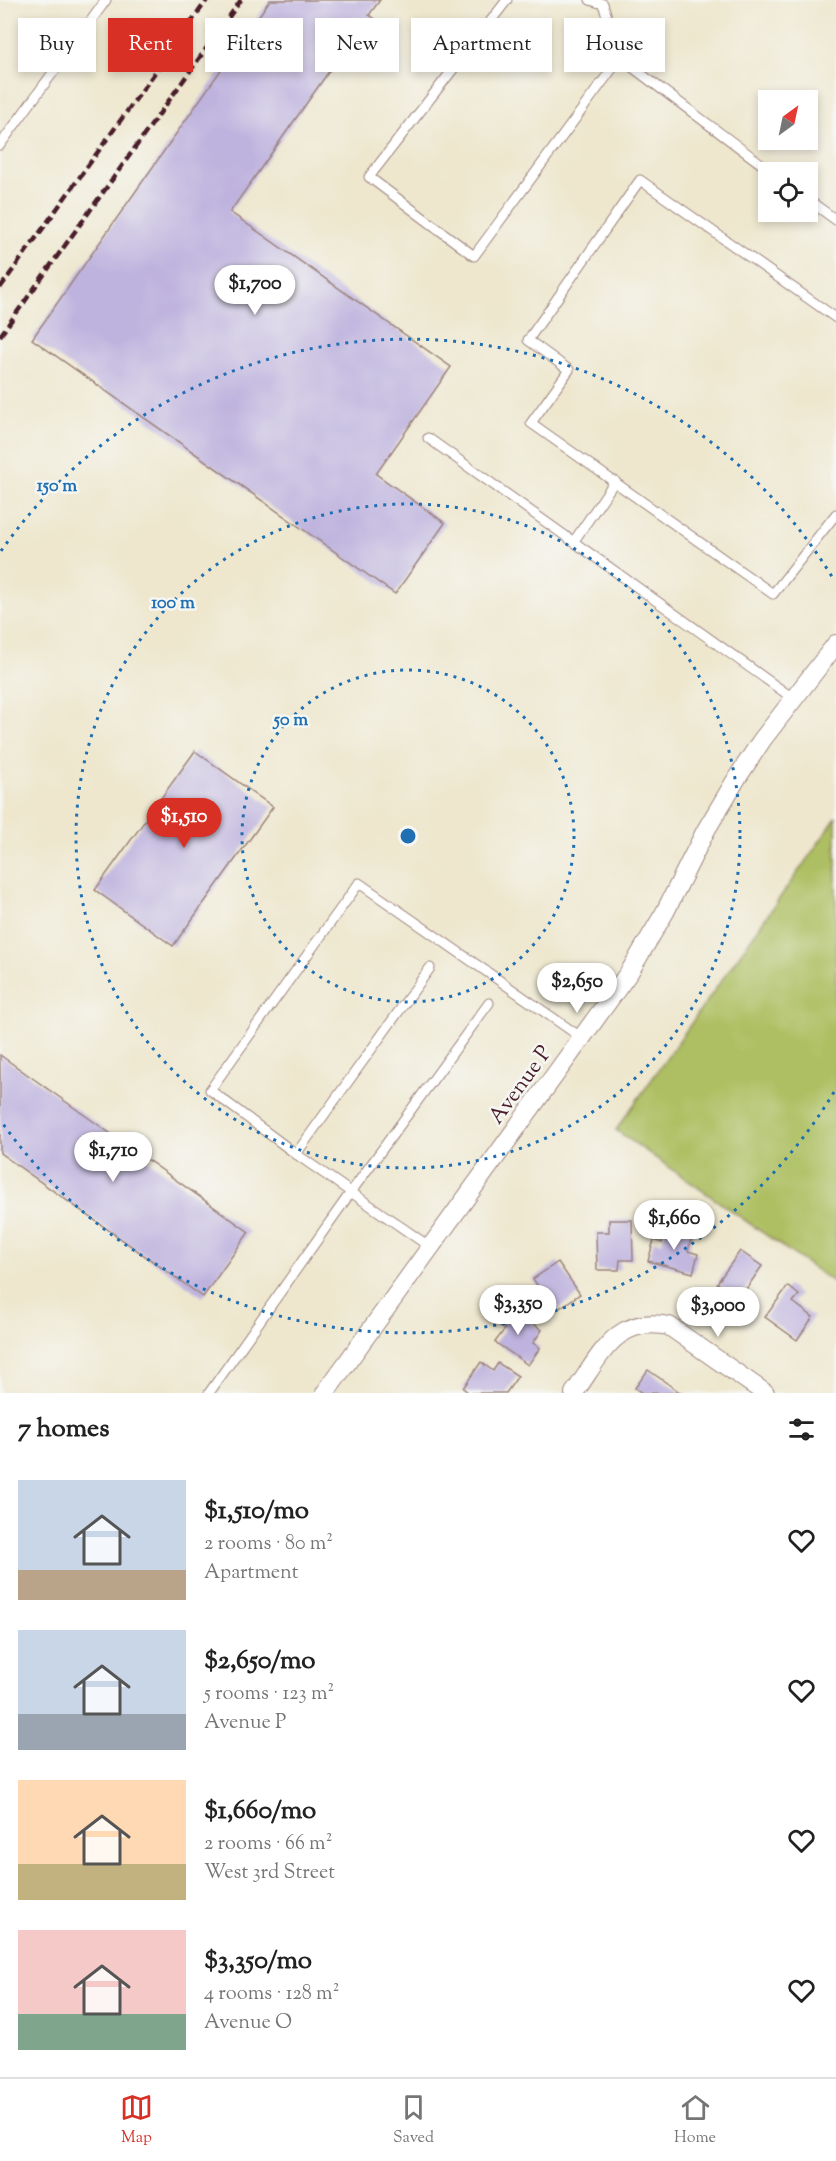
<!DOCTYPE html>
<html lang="en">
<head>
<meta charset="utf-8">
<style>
  body { margin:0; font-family:"Sorts Mill Goudy",serif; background:#f2f2f2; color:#222; height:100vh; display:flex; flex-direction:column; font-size:22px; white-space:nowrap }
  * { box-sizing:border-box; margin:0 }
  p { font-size:20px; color:#767676 }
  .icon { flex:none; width:33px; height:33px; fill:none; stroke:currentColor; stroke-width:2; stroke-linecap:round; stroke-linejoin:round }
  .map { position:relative; height:1393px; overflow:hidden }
  .details { display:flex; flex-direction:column; background:#fff; flex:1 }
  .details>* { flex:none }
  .top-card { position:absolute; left:18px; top:18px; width:801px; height:54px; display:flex; gap:12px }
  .needle { width:39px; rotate:33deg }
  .fabs { position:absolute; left:758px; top:90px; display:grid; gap:12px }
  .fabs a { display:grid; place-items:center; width:60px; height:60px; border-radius:0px; background:#fff; box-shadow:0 3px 9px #0003; font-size:30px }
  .price { position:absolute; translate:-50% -51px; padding:0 14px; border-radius:21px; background:#fff; color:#222; font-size:20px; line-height:39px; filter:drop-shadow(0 2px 3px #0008) }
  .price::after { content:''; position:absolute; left:50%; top:36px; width:18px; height:14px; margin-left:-9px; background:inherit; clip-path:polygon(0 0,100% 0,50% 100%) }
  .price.on { background:#d93025; color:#fff }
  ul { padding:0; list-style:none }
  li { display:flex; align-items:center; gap:18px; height:150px; padding:0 18px }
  li span { display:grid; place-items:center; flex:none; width:168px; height:120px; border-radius:0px; color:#555 }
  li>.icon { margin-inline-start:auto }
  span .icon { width:72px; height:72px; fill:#fffc; stroke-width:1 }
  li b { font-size:26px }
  h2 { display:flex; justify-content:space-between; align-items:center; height:72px; padding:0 18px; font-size:26px }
  .tag { padding:0 21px; border-radius:0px; background:#fff; box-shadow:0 3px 9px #0003; font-size:21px; line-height:54px }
  .tag.on { background:#d93025; color:#fff }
  .tabs { display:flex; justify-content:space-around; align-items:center; height:84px; border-top:2px solid #e0e0e0; background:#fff; font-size:16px; color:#767676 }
  .tabs a { display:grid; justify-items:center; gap:3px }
  .tabs .on { color:#d93025 }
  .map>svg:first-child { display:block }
  .green { fill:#adbf62; stroke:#7c6f46; stroke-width:1.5 }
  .building { fill:#beb2de }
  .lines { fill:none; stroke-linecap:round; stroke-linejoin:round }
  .lane-casing { stroke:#9c837c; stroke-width:11 }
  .street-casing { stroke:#9c837c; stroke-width:20 }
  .lane { stroke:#fff; stroke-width:9 }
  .street { stroke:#fff; stroke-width:18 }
  .rail { stroke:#4a1f2b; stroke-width:4.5; stroke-dasharray:9 4.5; stroke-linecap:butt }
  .ring { fill:none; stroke:#1f6fb2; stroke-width:3; stroke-dasharray:3 6 }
  .labels { text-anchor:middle; stroke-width:5; stroke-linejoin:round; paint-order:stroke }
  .street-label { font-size:22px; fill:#4a1f2b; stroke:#f6f6f2 }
  .centre { fill:#1f6fb2; stroke:#f6f6f2; stroke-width:3 }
  .ring-label { font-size:18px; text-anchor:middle; font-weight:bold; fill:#1f6fb2; stroke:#f6f6f2; stroke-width:5; stroke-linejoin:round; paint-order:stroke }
</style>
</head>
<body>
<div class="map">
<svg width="836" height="1393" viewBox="0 0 836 1393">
  <rect width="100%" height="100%" fill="#f6f6f2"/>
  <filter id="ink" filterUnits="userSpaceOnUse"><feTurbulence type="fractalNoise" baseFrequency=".0167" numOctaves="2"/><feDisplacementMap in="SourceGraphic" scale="12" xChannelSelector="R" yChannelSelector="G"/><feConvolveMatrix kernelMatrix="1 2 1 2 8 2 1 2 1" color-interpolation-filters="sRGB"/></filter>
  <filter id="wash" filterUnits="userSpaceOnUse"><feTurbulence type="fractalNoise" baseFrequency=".008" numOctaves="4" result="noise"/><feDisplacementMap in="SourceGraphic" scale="24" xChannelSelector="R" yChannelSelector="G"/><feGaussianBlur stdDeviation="1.35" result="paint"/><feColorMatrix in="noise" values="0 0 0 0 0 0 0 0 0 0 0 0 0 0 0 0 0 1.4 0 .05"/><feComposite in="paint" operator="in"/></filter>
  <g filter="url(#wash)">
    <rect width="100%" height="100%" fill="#eee7ce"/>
    <path class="green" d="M836,818v466l-220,-154z"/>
    <g id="blocks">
      <g class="building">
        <path d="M270,0h110l-11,15 12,8 -4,6 -12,-9 -135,192 221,155 -75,107 69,49 -50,71 -363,-255z"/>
        <path d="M195,751l78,56 -100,139 -78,-56z"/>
        <path d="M0,1055l249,177 -46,65 -203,-144z"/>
        <path d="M609,1220h23l1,40h-13l-1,10h-22l-1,-38h13z"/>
        <path d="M666,1226l27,7 -5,18 10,3 -5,19 -45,-12 6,-21 8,3z"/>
        <path d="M740,1251l22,15 -22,32 -23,-15z"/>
        <path d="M558,1262l22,32 -25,17 -22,-32z"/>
        <path d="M788,1286l11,9 -6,7 20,15 -16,23 -32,-23z"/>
        <path d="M507,1306l35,24 -9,13 7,5 -12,17 -33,-23 10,-13 -9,-6z"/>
        <path d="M481,1362l12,9 5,-8 20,13 -12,17h-37l-6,-5z"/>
        <path d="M648,1370l33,23h-39l-7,-5z"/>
      </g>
    </g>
  </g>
  <g filter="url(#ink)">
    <use href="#blocks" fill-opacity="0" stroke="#9c837c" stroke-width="1.5"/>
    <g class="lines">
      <g class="lane-casing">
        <g id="lane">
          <path d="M507,0l-138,177 105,79 146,-198 -17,-54"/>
          <path d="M590,0l13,4"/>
          <path d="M620,58l152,114"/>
          <path d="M0,145l106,-145"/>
          <path d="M807,199l29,21"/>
          <path d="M836,318l-196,-138 -112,160 41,30 -38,53 242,171 63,-80"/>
          <path d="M428,438l366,261"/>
          <path d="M574,541l41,-60"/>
          <path d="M430,968l-134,186 134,93"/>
          <path d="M296,1154l-86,-64 149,-207 223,155"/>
          <path d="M209,1393l142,-201 138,-189"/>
        </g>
      </g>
      <g class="street-casing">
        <g id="street">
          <path d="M325,1393l305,-422 35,-59 41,-82 31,-52 25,-38 74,-96"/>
          <path d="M574,1393c27,-38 42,-78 95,-67l96,67"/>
        </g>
      </g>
      <use href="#lane" class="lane"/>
      <use href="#street" class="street"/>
      <g class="rail">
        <path d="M0,288l207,-288"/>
        <path d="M0,336l241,-336"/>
      </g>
    </g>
  </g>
  <g class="ring">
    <circle cx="408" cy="836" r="166"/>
    <circle cx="408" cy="836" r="332"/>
    <path d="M834 1092A497 497 0 0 1 1 1121M1 551A497 497 0 0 1 834 580"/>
  </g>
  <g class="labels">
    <g class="street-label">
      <text transform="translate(519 1084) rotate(-54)" y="8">Avenue P</text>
    </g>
  </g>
  <circle cx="408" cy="836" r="9" class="centre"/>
  <g class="ring-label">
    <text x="57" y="491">150 m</text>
    <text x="173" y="608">100 m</text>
    <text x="291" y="725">50 m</text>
  </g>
</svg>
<div class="fabs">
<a><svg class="needle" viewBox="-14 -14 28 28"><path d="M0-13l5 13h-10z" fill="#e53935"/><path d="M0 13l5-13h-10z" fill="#767676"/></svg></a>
<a><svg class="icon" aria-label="locate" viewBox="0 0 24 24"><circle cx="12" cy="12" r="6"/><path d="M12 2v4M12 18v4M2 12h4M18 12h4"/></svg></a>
</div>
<b class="price" style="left:255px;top:316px">$1,700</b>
<b class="price on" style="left:184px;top:849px">$1,510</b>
<b class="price" style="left:577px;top:1014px">$2,650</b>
<b class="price" style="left:113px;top:1183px">$1,710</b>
<b class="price" style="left:674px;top:1251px">$1,660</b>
<b class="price" style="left:518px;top:1336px">$3,350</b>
<b class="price" style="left:718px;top:1338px">$3,000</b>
<div class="top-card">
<a class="tag">Buy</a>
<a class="tag on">Rent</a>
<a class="tag">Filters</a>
<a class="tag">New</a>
<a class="tag">Apartment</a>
<a class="tag">House</a>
</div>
</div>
<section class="details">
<h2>7 homes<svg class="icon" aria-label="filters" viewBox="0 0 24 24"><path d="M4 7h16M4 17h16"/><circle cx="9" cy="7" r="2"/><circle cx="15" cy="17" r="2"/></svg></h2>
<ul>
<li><span style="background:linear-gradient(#c9d6e8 75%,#b9a48a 0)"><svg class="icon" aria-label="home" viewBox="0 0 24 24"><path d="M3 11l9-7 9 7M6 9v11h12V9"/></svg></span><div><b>$1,510/mo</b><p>2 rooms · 80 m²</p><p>Apartment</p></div><svg class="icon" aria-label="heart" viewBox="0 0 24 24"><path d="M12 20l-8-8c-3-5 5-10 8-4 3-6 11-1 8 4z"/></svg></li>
<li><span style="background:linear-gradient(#c9d6e8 70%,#9aa5b1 0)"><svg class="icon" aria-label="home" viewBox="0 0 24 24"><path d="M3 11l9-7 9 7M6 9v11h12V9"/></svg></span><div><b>$2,650/mo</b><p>5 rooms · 123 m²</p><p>Avenue P</p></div><svg class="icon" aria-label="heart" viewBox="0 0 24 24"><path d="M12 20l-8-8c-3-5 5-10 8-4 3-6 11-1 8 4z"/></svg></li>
<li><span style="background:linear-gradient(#ffd9b3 70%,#c2b280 0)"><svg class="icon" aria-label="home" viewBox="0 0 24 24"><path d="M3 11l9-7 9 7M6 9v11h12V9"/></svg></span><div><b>$1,660/mo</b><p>2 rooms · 66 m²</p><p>West 3rd Street</p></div><svg class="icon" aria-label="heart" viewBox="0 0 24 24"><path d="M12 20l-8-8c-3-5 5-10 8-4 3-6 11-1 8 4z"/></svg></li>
<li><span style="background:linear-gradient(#f6c9c9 70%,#7fa58c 0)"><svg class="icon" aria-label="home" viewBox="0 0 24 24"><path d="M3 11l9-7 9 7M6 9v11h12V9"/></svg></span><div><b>$3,350/mo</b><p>4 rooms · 128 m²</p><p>Avenue O</p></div><svg class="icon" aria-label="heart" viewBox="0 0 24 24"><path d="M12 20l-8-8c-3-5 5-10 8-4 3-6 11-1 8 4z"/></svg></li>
</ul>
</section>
<nav class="tabs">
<a class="on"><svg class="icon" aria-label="map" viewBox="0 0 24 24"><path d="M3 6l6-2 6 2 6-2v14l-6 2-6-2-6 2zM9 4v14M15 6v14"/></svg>Map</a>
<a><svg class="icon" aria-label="saved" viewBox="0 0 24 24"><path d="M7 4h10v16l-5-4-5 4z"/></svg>Saved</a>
<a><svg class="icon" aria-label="home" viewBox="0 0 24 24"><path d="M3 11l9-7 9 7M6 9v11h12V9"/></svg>Home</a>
</nav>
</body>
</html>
